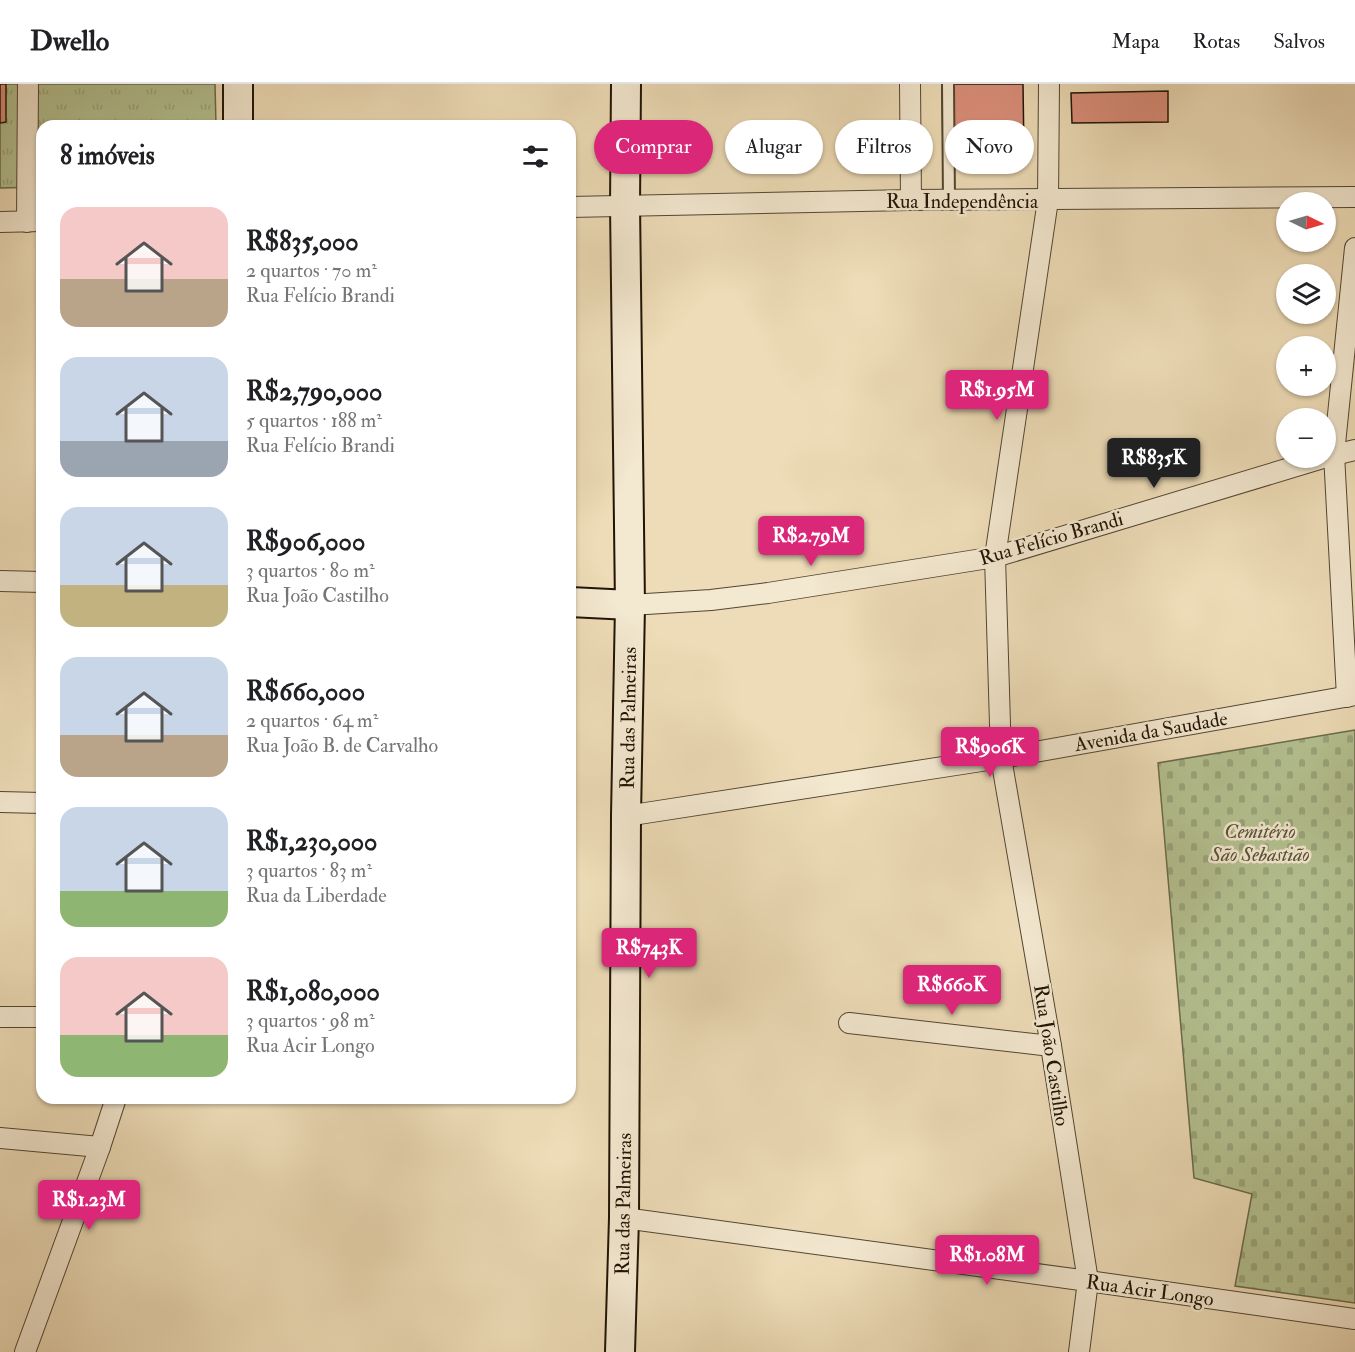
<!DOCTYPE html>
<html lang="pt">
<head>
<meta charset="utf-8">
<style>
  body { margin:0; font-family:"IM FELL Double Pica",serif; background:#f2f2f2; color:#202124; height:100vh; display:flex; flex-direction:column; font-size:22px; white-space:nowrap }
  * { box-sizing:border-box; margin:0 }
  p { font-size:20px; color:#757577 }
  .icon { flex:none; width:33px; height:33px; fill:none; stroke:currentColor; stroke-width:2; stroke-linecap:round; stroke-linejoin:round }
  .map { position:relative; flex:1; overflow:hidden }
  .panel { position:absolute; left:36px; top:36px; width:540px; height:984px; display:flex; flex-direction:column; background:#fff; border-radius:18px; box-shadow:0 2px 4px #0004 }
  .panel>* { flex:none }
  .banner { position:absolute; left:594px; top:36px; width:570px; height:54px; display:flex; gap:12px }
  .needle { width:39px; rotate:95deg }
  .tools { position:absolute; left:1276px; top:108px; display:grid; gap:12px }
  .tools a { display:grid; place-items:center; width:60px; height:60px; border-radius:50%; background:#fff; box-shadow:0 2px 4px #0004; font-size:30px }
  .price { position:absolute; translate:-50% -51px; padding:0 14px; border-radius:6px; background:#db2777; color:#fff; font-size:20px; line-height:39px; filter:drop-shadow(0 2px 3px #0008) }
  .price::after { content:''; position:absolute; left:50%; top:36px; width:18px; height:14px; margin-left:-9px; background:inherit; clip-path:polygon(0 0,100% 0,50% 100%) }
  .price.current { background:#222; color:#fff }
  ul { padding:0; list-style:none }
  li { display:flex; align-items:center; gap:18px; height:150px; padding:0 24px }
  li span { display:grid; place-items:center; flex:none; width:168px; height:120px; border-radius:18px; color:#555 }
  li>.icon { margin-inline-start:auto }
  span .icon { width:72px; height:72px; fill:#fffc; stroke-width:1 }
  li b { font-size:26px }
  h2 { display:flex; justify-content:space-between; align-items:center; height:72px; padding:0 24px; font-size:26px }
  .chip { padding:0 21px; border-radius:27px; background:#fff; box-shadow:0 2px 4px #0004; font-size:21px; line-height:54px }
  .chip.current { background:#db2777; color:#fff }
  header { display:flex; align-items:center; gap:36px; box-sizing:border-box; height:84px; padding:0 30px; background:#fff; border-bottom:2px solid #e0e0e0 }
  header strong { font-size:28px }
  nav { display:flex; gap:33px; margin-inline-start:auto; font-size:21px }
  .map>svg:first-child { display:block }
  .grass { fill:url(#grass-tufts); stroke:#6a6a4b; stroke-width:1.5 }
  .cemetery { fill:url(#cemetery-stones); stroke:#6a6a4b; stroke-width:1.5 }
  .building { fill:#db8f7b; stroke:#201405; stroke-width:1.5 }
  .lines { fill:none; stroke-linecap:round; stroke-linejoin:round }
  .lane-casing { stroke:#534632; stroke-width:14 }
  .street-casing { stroke:#534632; stroke-width:22 }
  .secondary-casing { stroke:#201405; stroke-width:32 }
  .lane { stroke:#f3e8d0; stroke-width:10 }
  .street { stroke:#f3e8d0; stroke-width:20 }
  .secondary { stroke:#f3e8d0; stroke-width:28 }
  .labels { text-anchor:middle; stroke-width:5; stroke-linejoin:round; paint-order:stroke }
  .street-label { font-size:20px; fill:#201405; stroke:#f3e8d0 }
  .park-label { font-size:20px; font-style:italic; fill:#545136; stroke:#f3e8d0 }
</style>
</head>
<body>
<header>
<strong>Dwello</strong>
<nav><a>Mapa</a><a>Rotas</a><a>Salvos</a></nav>
</header>
<div class="map">
<svg width="1355" height="1268" viewBox="0 0 1355 1268">
  <defs>
    <pattern id="grass-tufts" width="24" height="20" patternUnits="userSpaceOnUse" patternTransform="scale(1.5)"><rect width="24" height="20" fill="#b4c191"/><path d="M3 7l-1-3M5 7V3M7 7l1-3M15 17l-1-3M17 17v-4M19 17l1-3" fill="none" stroke="#9aa57c"/></pattern>
    <pattern id="cemetery-stones" width="16" height="16" patternUnits="userSpaceOnUse" patternTransform="scale(1.5)"><rect width="16" height="16" fill="#b4c191"/><path d="M2 7V4a2 2 0 0 1 4 0v3zM10 15v-3a2 2 0 0 1 4 0v3z" fill="#9aa57c"/></pattern>
  </defs>
  <rect width="100%" height="100%" fill="#eddcb7"/>
  <filter id="stains"><feTurbulence type="fractalNoise" baseFrequency=".00333" numOctaves="4"/><feColorMatrix values="0 0 0 0 .2 0 0 0 0 .09 0 0 0 0 .02 0 0 0 .5 -.17"/></filter>
  <radialGradient id="worn" r=".72"><stop offset=".6" stop-color="#630" stop-opacity="0"/><stop offset="1" stop-color="#630" stop-opacity=".3"/></radialGradient>
  <path class="grass" d="M0,0h215l1,42h-174v61l-42,1z"/>
  <path class="cemetery" d="M1355,646v573l-120,-17 17,-92 -58,-16 -36,-415z"/>
  <g class="building">
    <path d="M0,0h6v38l-6,1z"/>
    <path d="M942,0h81l1,70 -81,1z"/>
    <path d="M1168,7v31l-96,1 -1,-30z"/>
  </g>
  <g class="lines">
    <g class="lane-casing">
      <path id="lane" d="M948,0l1,116"/>
    </g>
    <g class="street-casing">
      <g id="street">
        <path d="M910,0l1,116"/>
        <path d="M1049,0l-1,116 -53,357 6,201 50,288 37,235 -9,71"/>
        <path d="M570,123l341,-7 444,-3"/>
        <path d="M0,138l42,-1"/>
        <path d="M27,138l1,-138"/>
        <path d="M1326,373l29,-7"/>
        <path d="M0,497l42,1"/>
        <path d="M630,521l81,-5 57,-7 227,-36 328,-99"/>
        <path d="M1347,613l-13,-243 21,-206"/>
        <path d="M0,718l42,1"/>
        <path d="M626,732l375,-58 354,-63"/>
        <path d="M0,933h42"/>
        <path d="M849,939l202,23"/>
        <path d="M0,1054l100,9"/>
        <path d="M624,1134l464,63 267,38"/>
        <path d="M25,1268l75,-205 16,-49"/>
      </g>
    </g>
    <g class="secondary-casing">
      <g id="secondary">
        <path d="M238,42v-42"/>
        <path d="M570,518l60,3"/>
        <path d="M620,1268l4,-134 2,-402 4,-211 -5,-400 1,-121"/>
      </g>
    </g>
    <use href="#lane" class="lane"/>
    <use href="#street" class="street"/>
    <use href="#secondary" class="secondary"/>
  </g>
  <g class="labels">
    <g class="street-label">
      <text x="962" y="124">Rua Independência</text>
      <text transform="translate(1051 454) rotate(-16)" y="7">Rua Felício Brandi</text>
      <text transform="translate(628 634) rotate(-89)" y="7">Rua das Palmeiras</text>
      <text transform="translate(1151 647) rotate(-10)" y="7">Avenida da Saudade</text>
      <text transform="translate(1052 971) rotate(81)" y="7">Rua João Castilho</text>
      <text transform="translate(623 1120) rotate(-89)" y="7">Rua das Palmeiras</text>
      <text transform="translate(1150 1206) rotate(8)" y="7">Rua Acir Longo</text>
    </g>
    <g class="park-label">
      <text x="1260" y="754">Cemitério<tspan x="1260" dy="23">São Sebastião</tspan></text>
    </g>
  </g>
  <rect width="100%" height="100%" filter="url(#stains)"/>
  <rect width="100%" height="100%" fill="url(#worn)"/>
</svg>
<div class="tools">
<a><svg class="needle" viewBox="-14 -14 28 28"><path d="M0-13l5 13h-10z" fill="#e53935"/><path d="M0 13l5-13h-10z" fill="#757577"/></svg></a>
<a><svg class="icon" aria-label="layers" viewBox="0 0 24 24"><path d="M12 4l9 5-9 5-9-5zM3 14l9 5 9-5"/></svg></a>
<a>+</a>
<a>−</a>
</div>
<b class="price" style="left:997px;top:337px">R$1.95M</b>
<b class="price current" style="left:1154px;top:405px">R$835K</b>
<b class="price" style="left:811px;top:483px">R$2.79M</b>
<b class="price" style="left:990px;top:694px">R$906K</b>
<b class="price" style="left:649px;top:895px">R$743K</b>
<b class="price" style="left:952px;top:932px">R$660K</b>
<b class="price" style="left:89px;top:1147px">R$1.23M</b>
<b class="price" style="left:987px;top:1202px">R$1.08M</b>
<div class="banner">
<a class="chip current">Comprar</a>
<a class="chip">Alugar</a>
<a class="chip">Filtros</a>
<a class="chip">Novo</a>
</div>
<section class="panel">
<h2>8 imóveis<svg class="icon" aria-label="filters" viewBox="0 0 24 24"><path d="M4 7h16M4 17h16"/><circle cx="9" cy="7" r="2"/><circle cx="15" cy="17" r="2"/></svg></h2>
<ul>
<li><span style="background:linear-gradient(#f6c9c9 60%,#b9a48a 0)"><svg class="icon" aria-label="home" viewBox="0 0 24 24"><path d="M3 11l9-7 9 7M6 9v11h12V9"/></svg></span><div><b>R$835,000</b><p>2 quartos · 70 m²</p><p>Rua Felício Brandi</p></div></li>
<li><span style="background:linear-gradient(#c9d6e8 70%,#9aa5b1 0)"><svg class="icon" aria-label="home" viewBox="0 0 24 24"><path d="M3 11l9-7 9 7M6 9v11h12V9"/></svg></span><div><b>R$2,790,000</b><p>5 quartos · 188 m²</p><p>Rua Felício Brandi</p></div></li>
<li><span style="background:linear-gradient(#c9d6e8 65%,#c2b280 0)"><svg class="icon" aria-label="home" viewBox="0 0 24 24"><path d="M3 11l9-7 9 7M6 9v11h12V9"/></svg></span><div><b>R$906,000</b><p>3 quartos · 80 m²</p><p>Rua João Castilho</p></div></li>
<li><span style="background:linear-gradient(#c9d6e8 65%,#b9a48a 0)"><svg class="icon" aria-label="home" viewBox="0 0 24 24"><path d="M3 11l9-7 9 7M6 9v11h12V9"/></svg></span><div><b>R$660,000</b><p>2 quartos · 64 m²</p><p>Rua João B. de Carvalho</p></div></li>
<li><span style="background:linear-gradient(#c9d6e8 70%,#8fb573 0)"><svg class="icon" aria-label="home" viewBox="0 0 24 24"><path d="M3 11l9-7 9 7M6 9v11h12V9"/></svg></span><div><b>R$1,230,000</b><p>3 quartos · 83 m²</p><p>Rua da Liberdade</p></div></li>
<li><span style="background:linear-gradient(#f6c9c9 65%,#8fb573 0)"><svg class="icon" aria-label="home" viewBox="0 0 24 24"><path d="M3 11l9-7 9 7M6 9v11h12V9"/></svg></span><div><b>R$1,080,000</b><p>3 quartos · 98 m²</p><p>Rua Acir Longo</p></div></li>
</ul>
</section>
</div>
</body>
</html>
